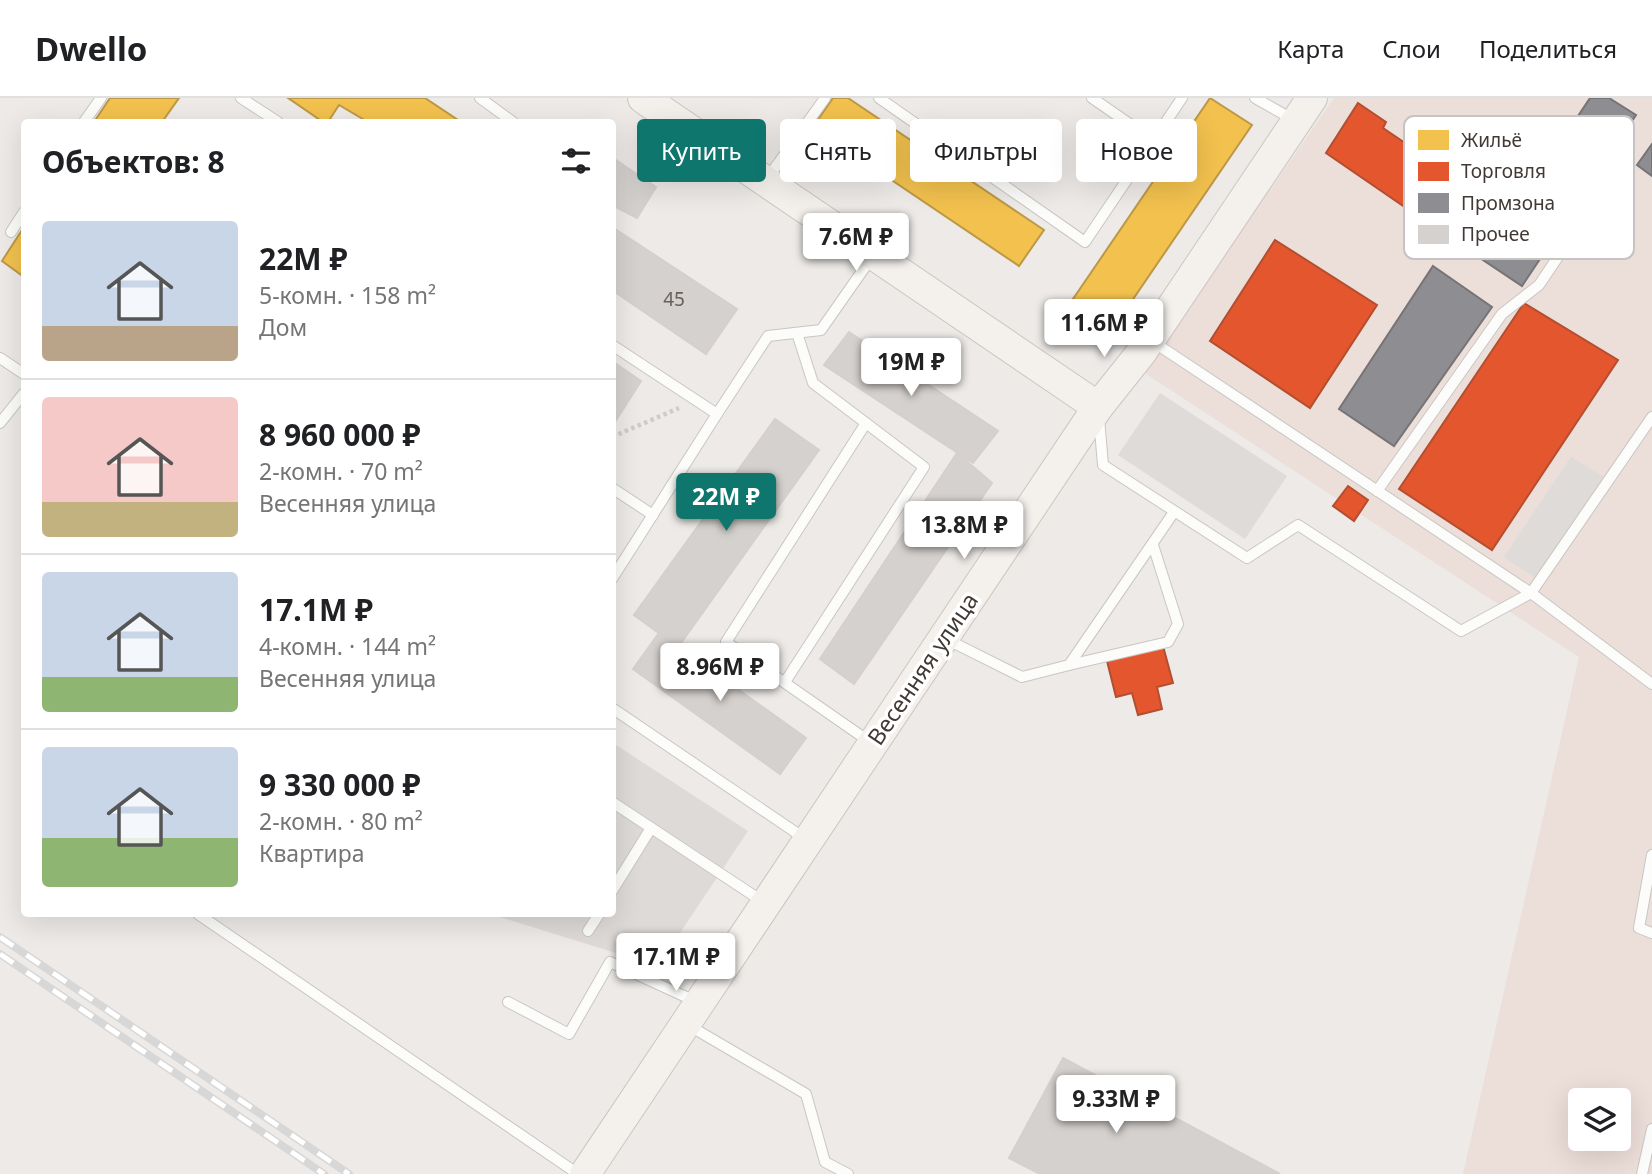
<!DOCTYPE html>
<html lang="ru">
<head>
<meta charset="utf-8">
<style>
  body { margin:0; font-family:"Noto Sans",sans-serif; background:#f6f6f6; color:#202124; height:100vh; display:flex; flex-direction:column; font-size:26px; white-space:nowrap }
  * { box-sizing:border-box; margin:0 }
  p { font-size:23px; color:#757577 }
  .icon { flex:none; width:38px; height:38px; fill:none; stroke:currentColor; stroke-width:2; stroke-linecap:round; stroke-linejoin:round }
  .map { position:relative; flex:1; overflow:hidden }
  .panel { position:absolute; left:21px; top:21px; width:595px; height:798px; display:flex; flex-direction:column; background:#fff; border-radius:7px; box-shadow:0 7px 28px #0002 }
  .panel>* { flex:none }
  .guide { position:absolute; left:637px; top:21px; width:665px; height:63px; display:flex; gap:14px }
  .controls { position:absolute; left:1568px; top:990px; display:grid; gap:14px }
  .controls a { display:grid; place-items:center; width:63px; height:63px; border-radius:7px; background:#fff; box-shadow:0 7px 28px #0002; font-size:35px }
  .price { position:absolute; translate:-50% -60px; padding:0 16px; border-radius:7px; background:#fff; color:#222; font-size:23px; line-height:46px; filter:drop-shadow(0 2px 4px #0008) }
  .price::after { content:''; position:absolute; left:50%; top:42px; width:21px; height:16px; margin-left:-10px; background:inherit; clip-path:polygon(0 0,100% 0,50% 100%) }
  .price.selected { background:#0f766e; color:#fff }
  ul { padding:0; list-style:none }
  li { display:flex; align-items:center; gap:21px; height:175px; padding:0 21px }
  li+li { border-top:2px solid #e0e0e0 }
  li span { display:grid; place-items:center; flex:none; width:196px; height:140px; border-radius:7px; color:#555 }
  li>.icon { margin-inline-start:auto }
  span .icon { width:84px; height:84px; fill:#fffc; stroke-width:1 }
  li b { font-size:30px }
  h2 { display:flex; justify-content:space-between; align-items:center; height:84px; padding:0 21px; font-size:30px }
  .tag { padding:0 24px; border-radius:7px; background:#fff; box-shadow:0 7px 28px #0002; font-size:24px; line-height:63px }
  .tag.selected { background:#0f766e; color:#fff }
  header { display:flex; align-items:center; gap:42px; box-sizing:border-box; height:98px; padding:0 35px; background:#fff; border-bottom:2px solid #e0e0e0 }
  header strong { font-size:33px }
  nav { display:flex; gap:38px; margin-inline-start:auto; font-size:24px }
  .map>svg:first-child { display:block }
  .commercial { fill:#ecded8; fill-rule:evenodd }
  .industrial { fill:#dedad7 }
  .parking { fill:#dedbd8 }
  .homes { fill:#f2c14e; stroke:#bd9846; stroke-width:2 }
  .shops { fill:#e4572e; stroke:#b34e30; stroke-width:2 }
  .industry { fill:#8d8d92; stroke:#767476; stroke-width:2 }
  .building { fill:#d5d1ce; stroke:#d5d0cd; stroke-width:2 }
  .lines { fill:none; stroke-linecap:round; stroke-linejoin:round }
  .lane-casing { stroke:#c9c6c3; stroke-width:12 }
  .secondary-casing { stroke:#cdc6c1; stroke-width:32 }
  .path { stroke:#cecbca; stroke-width:4.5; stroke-dasharray:3.5 3.5; stroke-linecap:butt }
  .lane { stroke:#fcfcfb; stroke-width:10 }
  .secondary { stroke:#f4f1ed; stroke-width:30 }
  .rail-casing { stroke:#d8d7d7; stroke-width:8 }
  .rail { stroke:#fff; stroke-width:5; stroke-dasharray:16; stroke-linecap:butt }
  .labels { text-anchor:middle; stroke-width:7; stroke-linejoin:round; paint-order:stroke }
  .number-label { font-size:19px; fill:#68605d }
  .street-label { font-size:23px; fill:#413935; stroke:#fff }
  .key { fill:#fff; stroke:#c6c4c2; stroke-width:2 }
  .key-label { font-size:19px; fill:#413935 }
</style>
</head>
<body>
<header>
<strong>Dwello</strong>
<nav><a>Карта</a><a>Слои</a><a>Поделиться</a></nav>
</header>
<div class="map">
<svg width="1652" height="1076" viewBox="0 0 1652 1076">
  <rect width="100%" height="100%" fill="#edeae7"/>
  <path class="commercial" d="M1334,0h318v1076h-189l116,-517 -436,-285zM1580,1003h39v38h-39z"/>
  <path class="industrial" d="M613,645l135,88 -90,135 -168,-52h122z"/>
  <g class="parking">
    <path d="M1160,295l127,83 -42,63 -127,-84z"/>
    <path d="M1571,359l36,22 -68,101 -35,-23z"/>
  </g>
  <g class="homes">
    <path d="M110,0h69l-17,24h-68z"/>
    <path d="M288,0h137l36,24h-93l-29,-17 -11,17h-5z"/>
    <path d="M833,0h15l196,132 -25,36 -206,-139z"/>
    <path d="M1210,0l42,27 -138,202 -41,-28z"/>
    <path d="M24,129v50l-22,-16z"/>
  </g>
  <g class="shops">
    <path d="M1358,5l28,19 -3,6 93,63 -29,45 -121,-83z"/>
    <path d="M1275,142l102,65 -67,103 -100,-67z"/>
    <path d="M1524,205l94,57 -126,190 -93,-61z"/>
    <path d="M1348,388l20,14 -14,21 -21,-15z"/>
    <path d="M1163,548l10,37 -16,4 5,22 -24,6 -6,-22 -16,4 -9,-36z"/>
  </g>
  <g class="industry">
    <path d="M1590,0h19l27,17 -114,171 -75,-50 59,-90 36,24z"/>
    <path d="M1652,46v32l-15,-11z"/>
    <path d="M1433,168l59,41 -98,139 -55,-37z"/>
  </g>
  <g class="building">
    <path d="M613,60l43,29 -19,31 -21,-11 -4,5z"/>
    <path d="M612,129l125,82 -31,45 -94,-64z"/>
    <path d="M849,234l149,99 -25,32 -149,-98z"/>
    <path d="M612,263l29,20 -28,44h-1z"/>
    <path d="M775,321l44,31 -141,197 -44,-32z"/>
    <path d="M957,355l35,30 -138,201 -34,-25z"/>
    <path d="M659,535l147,105 -26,36 -147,-105z"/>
    <path d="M1063,960l217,116h-240l-31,-16z"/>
  </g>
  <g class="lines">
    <g class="lane-casing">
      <g id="lane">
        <path d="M241,0l37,24"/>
        <path d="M480,0l33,24"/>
        <path d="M879,0l206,144 97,-144"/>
        <path d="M1092,0l61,42"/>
        <path d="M1255,0l39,22"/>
        <path d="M84,24l17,-24"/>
        <path d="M767,81l58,-81"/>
        <path d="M11,134l13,-20"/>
        <path d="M1152,243l379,252 121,91"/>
        <path d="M612,247l105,69 51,-78 53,-6 51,-73"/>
        <path d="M0,260l24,16"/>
        <path d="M1099,320l4,47 144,93 51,-33 163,106 70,-38 121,-176"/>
        <path d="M0,325l24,-30"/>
        <path d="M866,325l-140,219 144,100"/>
        <path d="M612,390l41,27"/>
        <path d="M1377,393l125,-177 37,-29 89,-132"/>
        <path d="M612,481l105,-165"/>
        <path d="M946,541l76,38 47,-12 105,-153"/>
        <path d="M1069,567l99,-23 10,-18 -25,-79"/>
        <path d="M785,584l139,-215 -111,-84 -16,-50"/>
        <path d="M612,610l195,132"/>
        <path d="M612,704l153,101"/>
        <path d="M1652,757l-13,73 13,5"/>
        <path d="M612,793l39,-63"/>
        <path d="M198,816l380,260"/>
        <path d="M588,833l11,-17"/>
        <path d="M508,904l61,32 41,-72 87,40"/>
        <path d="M688,927l118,69 19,68 23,12"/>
        <path d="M1642,1076l10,-45"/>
      </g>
    </g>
    <g class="secondary-casing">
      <g id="secondary">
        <path d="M643,0l455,309"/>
        <path d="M585,1076l513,-767 43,-54 171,-255"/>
      </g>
    </g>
    <path class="path" d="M612,339l67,-29"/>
    <use href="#lane" class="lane"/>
    <use href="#secondary" class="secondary"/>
    <g class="rail-casing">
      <g id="rail">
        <path d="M0,839l349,237"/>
        <path d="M0,856l324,220"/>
      </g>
    </g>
    <use href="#rail" class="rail"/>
  </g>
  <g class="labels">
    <g class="number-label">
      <text x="674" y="208">45</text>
    </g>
    <g class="street-label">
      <text transform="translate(923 571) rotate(-56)" y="8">Весенняя улица</text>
    </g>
  </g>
  <rect x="1404" y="18" width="230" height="143" rx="10" class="key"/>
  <rect x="1418" y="32" width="31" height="20" fill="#f2c14e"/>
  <rect x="1418" y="64" width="31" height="19" fill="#e4572e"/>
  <rect x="1418" y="95" width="31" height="20" fill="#8d8d92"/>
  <rect x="1418" y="127" width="31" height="19" fill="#d5d1ce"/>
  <g class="key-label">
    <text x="1461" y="49">Жильё</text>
    <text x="1461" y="80">Торговля</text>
    <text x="1461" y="112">Промзона</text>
    <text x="1461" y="143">Прочее</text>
  </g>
</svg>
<div class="controls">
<a><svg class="icon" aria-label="layers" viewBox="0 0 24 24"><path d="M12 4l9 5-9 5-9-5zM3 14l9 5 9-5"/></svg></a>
</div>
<b class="price" style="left:856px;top:175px">7.6M ₽</b>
<b class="price" style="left:1104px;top:261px">11.6M ₽</b>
<b class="price" style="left:911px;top:300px">19M ₽</b>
<b class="price selected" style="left:726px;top:435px">22M ₽</b>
<b class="price" style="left:964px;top:463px">13.8M ₽</b>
<b class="price" style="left:720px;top:605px">8.96M ₽</b>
<b class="price" style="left:676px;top:895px">17.1M ₽</b>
<b class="price" style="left:1116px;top:1037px">9.33M ₽</b>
<div class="guide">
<a class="tag selected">Купить</a>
<a class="tag">Снять</a>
<a class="tag">Фильтры</a>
<a class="tag">Новое</a>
</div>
<section class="panel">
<h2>Объектов: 8<svg class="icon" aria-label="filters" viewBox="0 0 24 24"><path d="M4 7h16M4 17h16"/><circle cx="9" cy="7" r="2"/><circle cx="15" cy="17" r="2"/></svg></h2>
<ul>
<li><span style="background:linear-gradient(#c9d6e8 75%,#b9a48a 0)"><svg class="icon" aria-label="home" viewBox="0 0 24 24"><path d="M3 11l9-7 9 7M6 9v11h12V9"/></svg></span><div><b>22M ₽</b><p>5-комн. · 158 m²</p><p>Дом</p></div></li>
<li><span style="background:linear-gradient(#f6c9c9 75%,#c2b280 0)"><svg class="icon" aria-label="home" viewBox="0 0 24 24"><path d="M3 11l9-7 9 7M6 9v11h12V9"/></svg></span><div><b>8 960 000 ₽</b><p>2-комн. · 70 m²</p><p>Весенняя улица</p></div></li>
<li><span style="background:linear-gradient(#c9d6e8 75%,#8fb573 0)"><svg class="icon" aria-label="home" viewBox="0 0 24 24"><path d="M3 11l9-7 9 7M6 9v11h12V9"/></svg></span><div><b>17.1M ₽</b><p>4-комн. · 144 m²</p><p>Весенняя улица</p></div></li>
<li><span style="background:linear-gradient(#c9d6e8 65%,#8fb573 0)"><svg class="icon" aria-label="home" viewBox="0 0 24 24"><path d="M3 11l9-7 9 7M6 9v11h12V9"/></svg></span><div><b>9 330 000 ₽</b><p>2-комн. · 80 m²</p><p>Квартира</p></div></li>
</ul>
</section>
</div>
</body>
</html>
